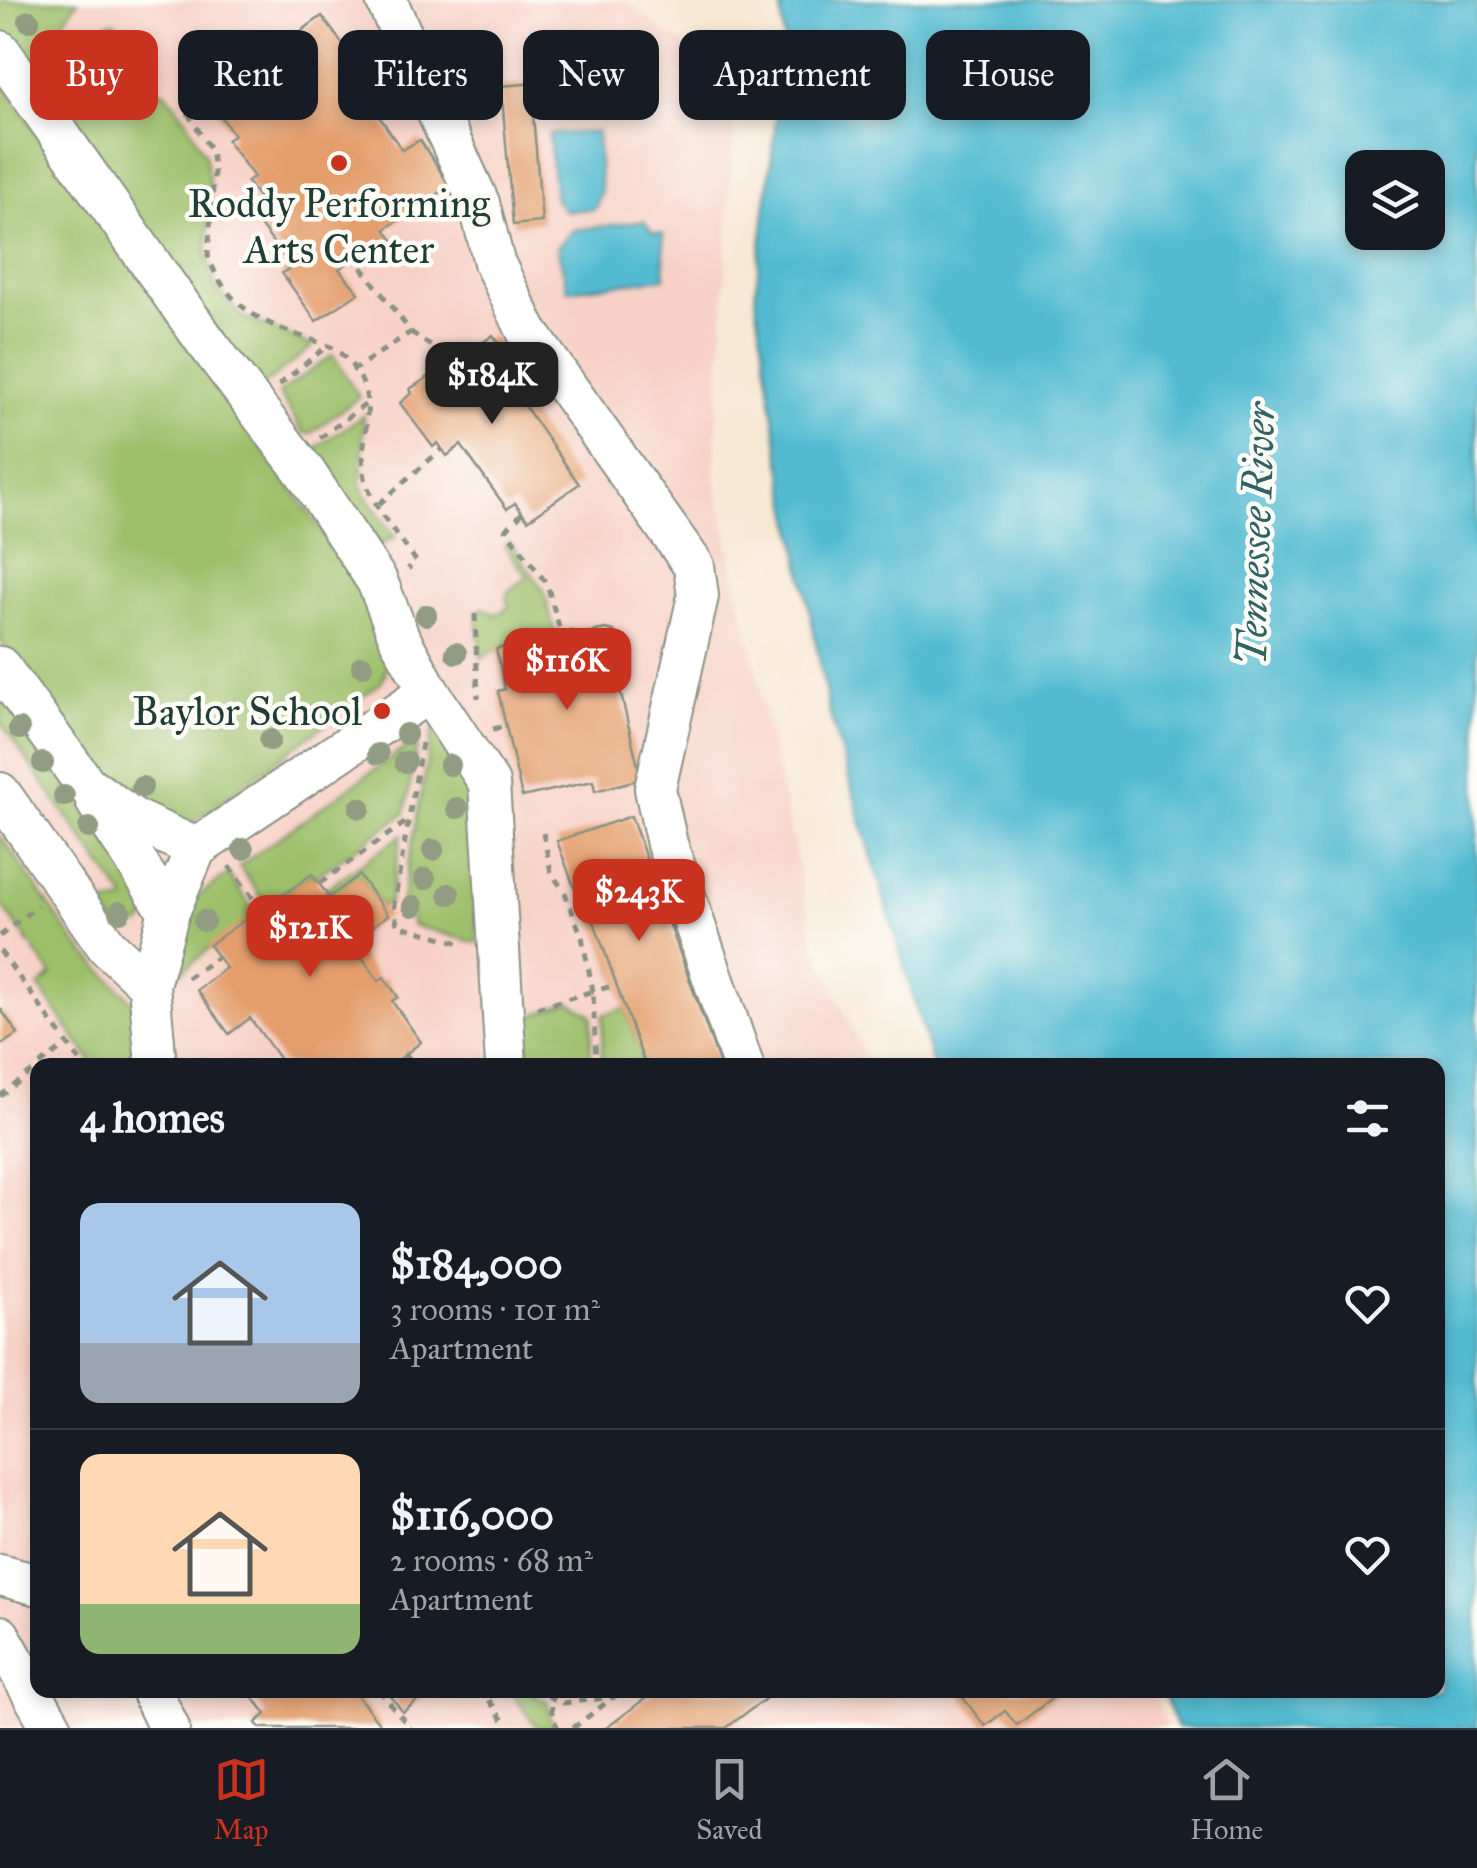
<!DOCTYPE html>
<html lang="en">
<head>
<meta charset="utf-8">
<style>
  body { margin:0; font-family:"IM FELL Great Primer",serif; background:#20242c; color:#f1f3f6; height:100vh; display:flex; flex-direction:column; font-size:38px; white-space:nowrap }
  * { box-sizing:border-box; margin:0 }
  p { font-size:32px; color:#9ea1a6 }
  .icon { flex:none; width:55px; height:55px; fill:none; stroke:currentColor; stroke-width:2; stroke-linecap:round; stroke-linejoin:round }
  .map { position:relative; flex:1; overflow:hidden }
  .drawer { position:absolute; left:30px; top:1058px; width:1415px; height:640px; display:flex; flex-direction:column; background:#171b24; border-radius:20px; box-shadow:0 5px 15px #0003 }
  .drawer>* { flex:none }
  .guide { position:absolute; left:30px; top:30px; width:1418px; height:90px; display:flex; gap:20px }
  .buttons { position:absolute; left:1345px; top:150px; display:grid; gap:20px }
  .buttons a { display:grid; place-items:center; width:100px; height:100px; border-radius:20px; background:#171b24; box-shadow:0 5px 15px #0003; font-size:50px }
  .price { position:absolute; translate:-50% -85px; padding:0 22px; border-radius:20px; background:#c8321e; color:#fff; font-size:32px; line-height:65px; filter:drop-shadow(0 2px 5px #0008) }
  .price::after { content:''; position:absolute; left:50%; top:60px; width:30px; height:22px; margin-left:-15px; background:inherit; clip-path:polygon(0 0,100% 0,50% 100%) }
  .price.active { background:#222; color:#fff }
  ul { padding:0; list-style:none }
  li { display:flex; align-items:center; gap:30px; height:250px; padding:0 50px }
  li+li { border-top:2px solid #363941 }
  li span { display:grid; place-items:center; flex:none; width:280px; height:200px; border-radius:20px; color:#555 }
  li>.icon { margin-inline-start:auto }
  span .icon { width:120px; height:120px; fill:#fffc; stroke-width:1 }
  li b { font-size:42px }
  h2 { display:flex; justify-content:space-between; align-items:center; height:120px; padding:0 50px; font-size:42px }
  .pill { padding:0 35px; border-radius:20px; background:#171b24; box-shadow:0 5px 15px #0003; font-size:35px; line-height:90px }
  .pill.active { background:#c8321e; color:#fff }
  .menu { display:flex; justify-content:space-around; align-items:center; height:140px; border-top:2px solid #363941; background:#171b24; font-size:28px; color:#9ea1a6 }
  .menu a { display:grid; justify-items:center; gap:5px }
  .menu .active { color:#c8321e }
  .map>svg:first-child { display:block }
  .built { fill:#f7d1c6 }
  .green { fill:#9cbf69; stroke:#5e7e4e; stroke-width:2.5 }
  .water { fill:#53bbd1; stroke:#397c82; stroke-width:2.5; fill-rule:evenodd }
  .building { fill:#e49e6c }
  .lines { fill:none; stroke-linecap:round; stroke-linejoin:round }
  .minor-casing { stroke:#8b9284; stroke-width:44 }
  .path { stroke:#8b9284; stroke-width:5; stroke-dasharray:8 8; stroke-linecap:butt }
  .minor { stroke:#fff; stroke-width:40 }
  .tree { fill:#919c83 }
  .poi-dot { fill:#c8321e; stroke:#fdfcf7; stroke-width:4 }
  .labels { text-anchor:middle; stroke-width:9; stroke-linejoin:round; paint-order:stroke }
  .poi-label { font-size:40px; fill:#1f3d34; stroke:#fdfcf7 }
  .water-label { font-size:42px; font-style:italic; fill:#2f6363; stroke:#fdfcf7 }
</style>
</head>
<body>
<div class="map">
<svg width="1477" height="1728" viewBox="0 0 1477 1728">
  <rect width="100%" height="100%" fill="#fdfcf7"/>
  <filter id="ink" filterUnits="userSpaceOnUse"><feTurbulence type="fractalNoise" baseFrequency=".01" numOctaves="2"/><feDisplacementMap in="SourceGraphic" scale="20" xChannelSelector="R" yChannelSelector="G"/><feConvolveMatrix kernelMatrix="1 2 1 2 8 2 1 2 1" color-interpolation-filters="sRGB"/></filter>
  <filter id="wash" filterUnits="userSpaceOnUse"><feTurbulence type="fractalNoise" baseFrequency=".0048" numOctaves="4" result="noise"/><feDisplacementMap in="SourceGraphic" scale="40" xChannelSelector="R" yChannelSelector="G"/><feGaussianBlur stdDeviation="2.25" result="paint"/><feColorMatrix in="noise" values="0 0 0 0 0 0 0 0 0 0 0 0 0 0 0 0 0 1.4 0 .05"/><feComposite in="paint" operator="in"/></filter>
  <g filter="url(#wash)">
    <rect width="100%" height="100%" fill="#f7e8d4"/>
    <path class="built" d="M0,0h624l112,85 -22,391 101,470 54,119h-831v625h1115l14,38h-1167z"/>
    <g class="green">
      <path d="M0,0h78l-45,68 -33,-39z"/>
      <path d="M115,22l3,12 -22,19 42,50 17,-14 11,4 20,26 19,36 5,31 -3,69 9,33 26,28 71,30 -56,44 -203,-290 54,-77z"/>
      <path d="M0,80l362,507c11,28 36,67 19,96l-190,141 -35,-6 -77,-64 -79,-114z"/>
      <path d="M333,355l26,42 -48,36h-8l-24,-40z"/>
      <path d="M364,415l-3,68 4,12 30,42 -17,9 -73,-91z"/>
      <path d="M510,542l34,49 11,44 -58,14 -16,9 -4,-46 7,-4 12,7 14,-9 -4,-7 3,-9 19,-13 -24,-31z"/>
      <path d="M0,692l141,197 5,30 -6,6h-24l-13,-14 3,-7 21,-3 -127,-179z"/>
      <path d="M433,728l32,40 11,114 1,61 -65,-18 -2,-13 -9,-8z"/>
      <path d="M418,739l-13,74 -90,64 -3,-3 -40,29 -9,-3 -24,-34z"/>
      <path d="M0,835l76,109 57,58 7,63h-46l-55,-78 13,-12 -52,-73z"/>
      <path d="M402,835l-13,68 -7,3 -23,-31 -30,22 -5,-7z"/>
      <path d="M228,874l24,34 -5,3 3,5 -74,60 18,-77z"/>
      <path d="M570,1002l22,13 -2,50h-60l-7,-46z"/>
      <path d="M625,1008l19,53 -43,4 2,-50z"/>
      <path d="M509,1690h18l20,11 6,27h-15z"/>
    </g>
    <g class="water">
      <path d="M780,0h697v1728h-300l-15,-38h276v-625h-505l-104,-354 -49,-254 -25,-162 30,-250zM1362,168h66v64h-66z"/>
      <path d="M597,132l4,60 -6,17 -30,2 -10,-11 -6,-66z"/>
      <path d="M644,221l8,11 11,2 2,44 -97,12 -11,-43 16,-17z"/>
    </g>
    <g id="blocks">
      <g class="building">
        <path d="M322,16l33,45 7,-4 19,26 -17,11 38,56 18,-10 30,46 -65,43 10,14 -3,13h-13l-7,-10 -33,23 20,24 -43,28 -34,-48 10,-6 -39,-51 12,-10 -18,-24 7,-5 -27,-37 7,-5 -20,-28 12,-10 -4,-6 18,-13 7,11 20,-15 -9,-12z"/>
        <path d="M562,81l3,30 -32,3 9,108 -29,3 -12,-139z"/>
        <path d="M493,335l43,60 -12,10 55,79 -51,36 -13,-17 -8,6 -46,-64 -14,11 -9,-13 -5,4 -33,-44 12,-10 -2,-4 29,-19 3,3z"/>
        <path d="M605,629l9,2 10,40 -8,2 25,106 -46,12 -2,-10 -71,16 -24,-106 7,-2 -9,-40 76,-18 1,5z"/>
        <path d="M631,816l89,249h-75l-64,-180 -7,2 -17,-46z"/>
        <path d="M312,874l17,23 30,-22 29,40 -37,27 28,39 5,-4 14,20 -6,4 29,41 -29,23h-108l-34,-47 -21,16 -32,-44 29,-22 -17,-23 41,-29 -3,-5 20,-15 5,7z"/>
        <path d="M0,1008l18,26 -18,11z"/>
        <path d="M253,1690h100l30,38h-123l-4,-5 10,-9 -16,-21z"/>
        <path d="M386,1690h55l-7,6 -4,-5 -27,21z"/>
        <path d="M657,1690h120l-51,38h-120z"/>
        <path d="M957,1690h106l-46,35 -12,-14 -20,15z"/>
      </g>
    </g>
  </g>
  <g filter="url(#ink)">
    <use href="#blocks" fill-opacity="0" stroke="#8b9284" stroke-width="2.5"/>
    <g class="lines">
      <g class="minor-casing">
        <g id="minor">
          <path d="M386,0l93,203 15,59 33,69 167,235 4,30 -43,193 12,55 76,221"/>
          <path d="M0,51l204,288 101,133 72,109 22,56 30,55 60,91 17,282"/>
          <path d="M0,667l86,118 49,35 61,28"/>
          <path d="M0,793l107,153 42,39"/>
          <path d="M96,801l73,111"/>
          <path d="M156,1065l-7,-80 20,-73 27,-64 233,-156"/>
          <path d="M0,1575l38,10"/>
          <path d="M0,1636l52,92"/>
          <path d="M151,1690l18,38"/>
        </g>
      </g>
      <g class="path">
        <path d="M231,85l-4,-6 -42,30 26,41 3,22 -6,83c16,48 49,66 95,82 10,4 27,7 36,15 52,46 14,82 27,130 8,27 34,56 50,79l-8,8"/>
        <path d="M411,332l44,31"/>
        <path d="M352,371l59,-39 -57,-75"/>
        <path d="M279,385l48,-39"/>
        <path d="M320,438l49,-36"/>
        <path d="M379,504l63,-55"/>
        <path d="M522,513l-16,17 41,54 14,50"/>
        <path d="M475,614l3,84"/>
        <path d="M493,729l13,-3"/>
        <path d="M422,743l-28,161 3,21 67,19"/>
        <path d="M543,833l8,39 14,21 17,44 11,54 24,-6"/>
        <path d="M229,866l28,38"/>
        <path d="M320,883l90,-64"/>
        <path d="M0,936l38,-31"/>
        <path d="M0,951l83,114"/>
        <path d="M187,978l31,-21"/>
        <path d="M537,1008l56,-17 3,74"/>
        <path d="M403,1055l21,10"/>
        <path d="M40,1065l27,-21"/>
        <path d="M0,1096l38,-29"/>
        <path d="M379,1690l31,38"/>
        <path d="M497,1690l-10,7 19,28"/>
        <path d="M533,1690l31,13 50,-6"/>
        <path d="M551,1690l1,26 6,12"/>
        <path d="M573,1728l50,-38"/>
      </g>
      <use href="#minor" class="minor"/>
    </g>
    <g class="tree">
      <circle cx="29" cy="21" r="11"/>
      <circle cx="426" cy="615" r="11"/>
      <circle cx="456" cy="653" r="11"/>
      <circle cx="362" cy="666" r="11"/>
      <circle cx="19" cy="729" r="11"/>
      <circle cx="406" cy="734" r="11"/>
      <circle cx="270" cy="740" r="11"/>
      <circle cx="378" cy="754" r="11"/>
      <circle cx="405" cy="762" r="11"/>
      <circle cx="43" cy="763" r="11"/>
      <circle cx="450" cy="765" r="11"/>
      <circle cx="142" cy="787" r="11"/>
      <circle cx="64" cy="796" r="11"/>
      <circle cx="360" cy="808" r="11"/>
      <circle cx="457" cy="808" r="11"/>
      <circle cx="89" cy="828" r="11"/>
      <circle cx="243" cy="849" r="11"/>
      <circle cx="433" cy="850" r="11"/>
      <circle cx="425" cy="879" r="11"/>
      <circle cx="449" cy="894" r="11"/>
      <circle cx="413" cy="906" r="11"/>
      <circle cx="120" cy="912" r="11"/>
      <circle cx="204" cy="921" r="11"/>
    </g>
  </g>
  <g class="poi-dot">
    <circle cx="339" cy="163" r="10"/>
    <circle cx="382" cy="711" r="10"/>
  </g>
  <g class="labels">
    <g class="poi-label">
      <text x="339" y="217">Roddy Performing<tspan x="339" dy="46">Arts Center</tspan></text>
      <text x="362" y="725" text-anchor="end">Baylor School</text>
    </g>
    <g class="water-label">
      <text transform="translate(1255 534) rotate(-88)" y="15">Tennessee River</text>
    </g>
  </g>
</svg>
<div class="buttons">
<a><svg class="icon" aria-label="layers" viewBox="0 0 24 24"><path d="M12 4l9 5-9 5-9-5zM3 14l9 5 9-5"/></svg></a>
</div>
<b class="price active" style="left:492px;top:427px">$184K</b>
<b class="price" style="left:567px;top:713px">$116K</b>
<b class="price" style="left:639px;top:944px">$243K</b>
<b class="price" style="left:310px;top:980px">$121K</b>
<div class="guide">
<a class="pill active">Buy</a>
<a class="pill">Rent</a>
<a class="pill">Filters</a>
<a class="pill">New</a>
<a class="pill">Apartment</a>
<a class="pill">House</a>
</div>
<section class="drawer">
<h2>4 homes<svg class="icon" aria-label="filters" viewBox="0 0 24 24"><path d="M4 7h16M4 17h16"/><circle cx="9" cy="7" r="2"/><circle cx="15" cy="17" r="2"/></svg></h2>
<ul>
<li><span style="background:linear-gradient(#a9c7e8 70%,#9aa5b1 0)"><svg class="icon" aria-label="home" viewBox="0 0 24 24"><path d="M3 11l9-7 9 7M6 9v11h12V9"/></svg></span><div><b>$184,000</b><p>3 rooms · 101 m²</p><p>Apartment</p></div><svg class="icon" aria-label="heart" viewBox="0 0 24 24"><path d="M12 20l-8-8c-3-5 5-10 8-4 3-6 11-1 8 4z"/></svg></li>
<li><span style="background:linear-gradient(#ffd9b3 75%,#8fb573 0)"><svg class="icon" aria-label="home" viewBox="0 0 24 24"><path d="M3 11l9-7 9 7M6 9v11h12V9"/></svg></span><div><b>$116,000</b><p>2 rooms · 68 m²</p><p>Apartment</p></div><svg class="icon" aria-label="heart" viewBox="0 0 24 24"><path d="M12 20l-8-8c-3-5 5-10 8-4 3-6 11-1 8 4z"/></svg></li>
</ul>
</section>
</div>
<nav class="menu">
<a class="active"><svg class="icon" aria-label="map" viewBox="0 0 24 24"><path d="M3 6l6-2 6 2 6-2v14l-6 2-6-2-6 2zM9 4v14M15 6v14"/></svg>Map</a>
<a><svg class="icon" aria-label="saved" viewBox="0 0 24 24"><path d="M7 4h10v16l-5-4-5 4z"/></svg>Saved</a>
<a><svg class="icon" aria-label="home" viewBox="0 0 24 24"><path d="M3 11l9-7 9 7M6 9v11h12V9"/></svg>Home</a>
</nav>
</body>
</html>
